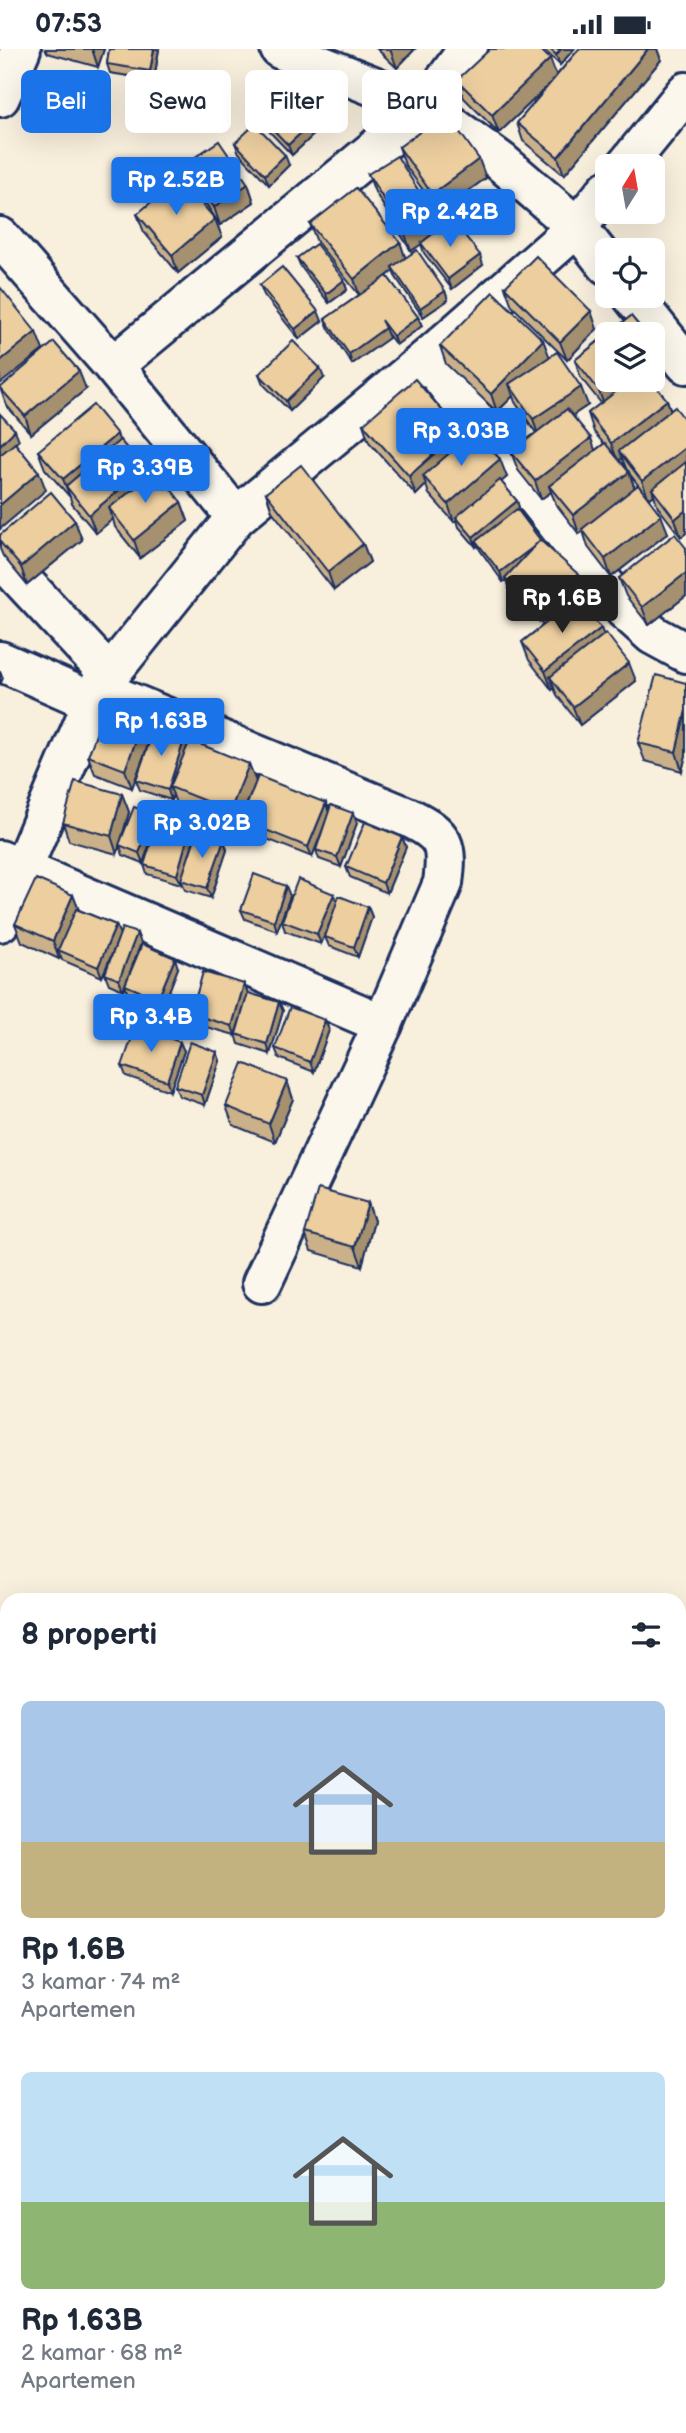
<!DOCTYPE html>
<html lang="id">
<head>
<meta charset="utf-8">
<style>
  body { margin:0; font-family:"Balsamiq Sans",sans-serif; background:#f2f2f3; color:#1f2937; height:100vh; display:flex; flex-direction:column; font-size:26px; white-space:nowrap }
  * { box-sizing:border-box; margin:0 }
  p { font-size:23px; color:#747a83 }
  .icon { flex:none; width:38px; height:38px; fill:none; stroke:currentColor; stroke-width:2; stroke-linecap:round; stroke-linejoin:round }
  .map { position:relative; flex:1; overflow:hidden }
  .sheet { position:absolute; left:0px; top:1544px; width:686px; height:842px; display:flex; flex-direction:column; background:#fff; border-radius:21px 21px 0 0; box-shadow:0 7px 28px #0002 }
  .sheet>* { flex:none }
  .hud { position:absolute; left:21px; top:21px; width:644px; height:63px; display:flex; gap:14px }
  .needle { width:46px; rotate:11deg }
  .fabs { position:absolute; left:595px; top:105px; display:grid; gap:14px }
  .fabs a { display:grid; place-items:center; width:70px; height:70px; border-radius:10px; background:#fff; box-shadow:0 7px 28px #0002; font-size:35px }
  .price { position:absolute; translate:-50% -60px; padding:0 16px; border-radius:7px; background:#1a73e8; color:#fff; font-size:23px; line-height:46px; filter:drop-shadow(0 2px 4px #0008) }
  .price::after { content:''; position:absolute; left:50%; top:42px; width:21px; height:16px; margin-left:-10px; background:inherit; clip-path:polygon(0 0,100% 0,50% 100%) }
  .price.current { background:#222; color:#fff }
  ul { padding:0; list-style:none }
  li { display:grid; align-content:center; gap:14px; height:371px; padding:0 21px }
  li span { display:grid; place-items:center; height:217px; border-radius:10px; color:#555 }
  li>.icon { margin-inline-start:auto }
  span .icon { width:126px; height:126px; fill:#fffc; stroke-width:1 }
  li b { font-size:30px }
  h2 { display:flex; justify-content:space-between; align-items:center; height:84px; padding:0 21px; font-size:30px }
  .pill { padding:0 24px; border-radius:10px; background:#fff; box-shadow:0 7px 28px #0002; font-size:24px; line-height:63px }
  .pill.current { background:#1a73e8; color:#fff }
  .status { display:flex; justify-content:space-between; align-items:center; height:49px; padding:0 35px; background:#fff; direction:ltr }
  .status svg { height:19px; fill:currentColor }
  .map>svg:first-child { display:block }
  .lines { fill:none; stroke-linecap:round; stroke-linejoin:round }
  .minor-casing { stroke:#1b2f5e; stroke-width:44 }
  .minor { stroke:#fbf7ec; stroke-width:38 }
  .wall { fill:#cbb189; stroke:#1b2f5e; stroke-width:2; fill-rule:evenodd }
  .shaded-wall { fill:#a5906f; stroke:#1b2f5e; stroke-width:2 }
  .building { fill:#ecce9f; stroke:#1b2f5e; stroke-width:2 }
</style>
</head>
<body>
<div class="status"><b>07:53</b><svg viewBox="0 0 49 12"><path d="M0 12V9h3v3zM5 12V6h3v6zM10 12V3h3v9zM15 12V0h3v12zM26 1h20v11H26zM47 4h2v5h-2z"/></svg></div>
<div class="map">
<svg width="686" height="2384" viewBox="0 0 686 2384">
  <rect width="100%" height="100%" fill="#f8efdd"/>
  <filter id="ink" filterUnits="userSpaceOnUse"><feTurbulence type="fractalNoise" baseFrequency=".0143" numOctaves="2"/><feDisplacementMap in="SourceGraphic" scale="14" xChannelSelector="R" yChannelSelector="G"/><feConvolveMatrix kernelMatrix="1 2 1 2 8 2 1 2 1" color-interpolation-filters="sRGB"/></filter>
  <g filter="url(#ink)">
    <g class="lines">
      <g class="minor-casing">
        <g id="minor">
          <path d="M280,0l146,58 74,54 77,66 30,38"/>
          <path d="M0,48l21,-48"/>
          <path d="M626,117l60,-74"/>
          <path d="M0,188l113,129 123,151"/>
          <path d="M632,247l54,68"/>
          <path d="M427,310l197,250 29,26 33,18"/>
          <path d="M113,317l313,-259 42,-58"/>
          <path d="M0,508l110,118"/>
          <path d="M0,612l93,41"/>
          <path d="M98,640l312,129c35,17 38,27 33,65l-60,141 -121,259"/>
          <path d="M0,811l383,164"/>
          <path d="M0,873l98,-233 138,-172 191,-158 150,-132 30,-37"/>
        </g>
      </g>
      <use href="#minor" class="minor"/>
    </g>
    <g class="wall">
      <path d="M45,0h59l-6,18 -51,-14z"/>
      <path d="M109,0h50l-5,31 -44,-7 -3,-9z"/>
      <path d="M377,0h38l-18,19z"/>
      <path d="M543,0h31l-14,16z"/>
      <path d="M579,0h78l4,11 -97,115 -41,-34 -6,-18 33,-39 -51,49 -35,-35 -7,-18 93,-21 6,17z"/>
      <path d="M261,68h57l4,10 -30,28 -27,-28z"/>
      <path d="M235,94l54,22 -20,20 -30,-32z"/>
      <path d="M399,98l87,31 -47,34 -34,-47z"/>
      <path d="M185,115l63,20 6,18 -34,23 -28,-42z"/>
      <path d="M368,125l71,55 44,36 -31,24 -28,-36 -3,-9 -10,7 -36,-59z"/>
      <path d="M137,165l78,5 7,18 -44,36 -34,-41z"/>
      <path d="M310,175l90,18 5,15 40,34 3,9 -25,17 -28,-41 -2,-5 -6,5 31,41 4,9 -26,19 -9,-12 2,5 -37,26 -23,-35 -4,-10 34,-24 -42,-53z"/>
      <path d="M297,209l47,22 3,10 -18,13 -28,-36z"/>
      <path d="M260,236l62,36 -23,18 -35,-44z"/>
      <path d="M505,238l92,42 -30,31 -55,-54z"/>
      <path d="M607,285l60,66 4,11 15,10v112l-5,4 -23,-30 -4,-12 -5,4 -20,-26 6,15 33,45 -57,44 -23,-30 -5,-16 -4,3 -23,-30 -5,-12 -10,7 -23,-29 -7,-18 25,-19 -21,-31 -2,-6 -16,16 -51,-48 -6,-18 103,-6 6,17 39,48 -15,10 22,35 9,-6 -10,-12 -6,-19 13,-10 -20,-25 -6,-18zM622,409l4,10 -7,-8z"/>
      <path d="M259,325l65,4 -34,33 -27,-27z"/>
      <path d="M0,339l86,1 -55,45 -24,-28z"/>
      <path d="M363,375l97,7 4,9 43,37 -6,5 16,19 3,10 -1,1 22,29 43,51 -6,7 58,82 -56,44 -23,-30 -3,-7 -2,2 -23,-30 -7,-18 21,-17 -32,-29 -5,-16 -3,2 -23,-32 -2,-5 -2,2 -17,-20 -2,-7 -3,2 -25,-28 -3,-9 -10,10 -47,-53z"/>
      <path d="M117,385l2,7 28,38 34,23 7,19 -48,37 -25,-31 -2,-8 -17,14 -24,-29 -2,-7 -25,-28 -7,-18z"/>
      <path d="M266,444l97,51 7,18 -36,28 -62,-79z"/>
      <path d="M75,472l7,19 -55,45 -24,-29 -3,-7v-14z"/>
      <path d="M686,499v48l-37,29 -23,-29 -7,-18z"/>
      <path d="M686,634v72l-4,16 -37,-10 -7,-18z"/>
      <path d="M146,664l7,18 -21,57 -37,-14 -7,-18z"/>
      <path d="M185,688l3,7 61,20 7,18 70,21 3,8 28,12 -16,44 -22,-8 -3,-9 6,-19 -10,26 -68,-27 -3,-10 12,-31 -17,40 -59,-23 -4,-11 -2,5 -31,-10 -4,-10z"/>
      <path d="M122,745l7,18 -9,31 34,-29 3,9 37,16 -5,18 35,-17 3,10 -16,48 -26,-8 -3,-9 -1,3 -34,-10 -3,-9 9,-29 -10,27 -20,-8 -3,-9 -3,8 -48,-13 -6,-18z"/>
      <path d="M402,788l4,10 -19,46 -37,-16 -4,-10z"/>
      <path d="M73,846l6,15 37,15 4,10 21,8 -18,47 -14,-6 -4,-10 13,-36 -16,39 -40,-17 -1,-3 -2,2 -37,-17 -7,-18z"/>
      <path d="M290,847l-13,35 -32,-12 -4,-9z"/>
      <path d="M337,853l31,5 4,10 -14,40 -29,-11 -4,-9 6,-16 -10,23 -36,-13 -3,-10z"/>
      <path d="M178,919l-16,41 -34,-14 -3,-10z"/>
      <path d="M244,935l4,10 -13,41 -40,-11 -4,-10z"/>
      <path d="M279,953l4,9 -13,43 -31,-10 -3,-10z"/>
      <path d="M325,971l4,10 -15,42 -35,-14 -4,-10z"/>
      <path d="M184,1002l-14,40 -44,-15 -4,-10z"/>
      <path d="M217,1003l3,9 -15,44 -26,-9 -4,-10z"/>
      <path d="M287,1032l6,18 -18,43 -42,-17 -7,-19z"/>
      <path d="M368,1154l6,18 -12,45 -51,-15 -6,-18z"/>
    </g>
    <g class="shaded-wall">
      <path d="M92,0h12l-6,18z"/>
      <path d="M154,0h5l-5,31 -4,-9z"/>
      <path d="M390,0h25l-18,19z"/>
      <path d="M561,0h13l-14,16 -4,-10z"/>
      <path d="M648,0h9l4,11 -97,115 -6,-18z"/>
      <path d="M550,10l7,18 -58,56 -7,-18z"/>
      <path d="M318,68l4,10 -30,28 -4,-10z"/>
      <path d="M285,106l4,10 -20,20 -4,-10z"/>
      <path d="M479,110l7,19 -47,34 -7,-18z"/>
      <path d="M248,135l6,18 -34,23 -6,-18z"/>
      <path d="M433,165l7,18 -29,19 -7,-19z"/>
      <path d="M215,170l7,18 -44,36 -6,-18z"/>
      <path d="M400,193l6,18 -14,7 1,4 -33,26 -6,-18z"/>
      <path d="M480,206l3,10 -31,24 -4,-10z"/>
      <path d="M344,231l3,10 -18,13 -3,-9z"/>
      <path d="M445,242l3,9 -25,17 -3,-9z"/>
      <path d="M318,262l4,10 -23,18 -4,-10z"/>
      <path d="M591,262l6,18 -30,31 -7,-18z"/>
      <path d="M418,268l4,9 -26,19 -3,-9z"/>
      <path d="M385,279l4,10 -37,26 -3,-10z"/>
      <path d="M36,283l7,18 -43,34v-23z"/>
      <path d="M543,291l7,18 -41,26 4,12 -16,16 -6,-18z"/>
      <path d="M654,296l7,18 -8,7v-24z"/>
      <path d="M320,319l4,10 -34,33 -4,-10z"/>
      <path d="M79,322l7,18 -55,45 -6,-18z"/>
      <path d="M610,331h30l-35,27 -7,-18z"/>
      <path d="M581,338l7,18 -49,33 -6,-19z"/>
      <path d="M667,351l6,18 -54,33 3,7 -4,4 -7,-19z"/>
      <path d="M15,381l4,10 -19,18v-13z"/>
      <path d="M460,382l7,19 -44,26 3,9 -10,10 -7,-19z"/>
      <path d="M117,385l6,18 -57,34 4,11 -7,-18z"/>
      <path d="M591,389l6,18 -48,30 2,6 -10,7 -6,-18z"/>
      <path d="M686,398v23l-34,19 2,6 -5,4 -7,-18z"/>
      <path d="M500,410l7,18 -49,42 -2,-2 1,3 -3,2 -6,-18z"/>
      <path d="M144,420l6,18 -41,21 4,11 -17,14 -7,-18z"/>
      <path d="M39,423l7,18 -46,39v-24z"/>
      <path d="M629,423l6,18 -56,44 -6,-19z"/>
      <path d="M517,452l3,10 -41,33 -3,-3 2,4 -2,2 -3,-10z"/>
      <path d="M181,453l7,19 -48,37 -6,-18z"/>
      <path d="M686,461v23l-5,4 -6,-18z"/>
      <path d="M661,466l7,18 -57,44 -6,-18z"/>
      <path d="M75,472l7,19 -55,45 -6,-18z"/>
      <path d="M541,492l-36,37 1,2 -3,2 -3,-10z"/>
      <path d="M363,495l7,18 -36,28 -6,-18z"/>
      <path d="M686,524v23l-37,29 -7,-18z"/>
      <path d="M578,525l6,18 -35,38 -7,-18z"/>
      <path d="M601,579l7,18 -58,31 4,11 -2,2 -7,-19z"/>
      <path d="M629,614l7,18 -56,44 -7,-18z"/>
      <path d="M0,622l3,7 -3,7z"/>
      <path d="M686,661v45l-4,16 -6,-19z"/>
      <path d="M146,664l7,18 -21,57 -7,-18z"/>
      <path d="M185,688l4,10 -19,40 3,8 -2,5 -3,-10z"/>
      <path d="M249,715l7,18 -20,47 -6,-18z"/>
      <path d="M122,745l7,18 -12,42 -6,-18z"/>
      <path d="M326,754l3,10 -17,44 -4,-10z"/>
      <path d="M353,764l4,10 -16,44 -4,-10z"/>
      <path d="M154,765l3,10 -14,39 -4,-10z"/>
      <path d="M190,780l4,10 -13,45 -4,-9z"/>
      <path d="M402,788l4,10 -19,46 -4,-10z"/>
      <path d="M224,791l3,10 -16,48 -4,-10z"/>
      <path d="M286,837l4,10 -13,35 -3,-10z"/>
      <path d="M334,845l4,9 -17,41 -4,-10z"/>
      <path d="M73,846l7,18 -22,37 3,7 -2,2 -6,-18z"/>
      <path d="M368,858l4,10 -14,40 -4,-10z"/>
      <path d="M116,876l4,10 -18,42 -4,-10z"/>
      <path d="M137,884l4,10 -18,47 -4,-10z"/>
      <path d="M175,909l3,10 -16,41 -4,-10z"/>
      <path d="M244,935l4,10 -13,41 -3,-9z"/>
      <path d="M279,953l4,9 -13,43 -3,-10z"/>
      <path d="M325,971l4,10 -15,42 -4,-10z"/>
      <path d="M180,993l4,9 -14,40 -3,-10z"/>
      <path d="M217,1003l3,9 -15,44 -3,-10z"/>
      <path d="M287,1032l6,18 -18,43 -6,-18z"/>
      <path d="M368,1154l6,18 -12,45 -7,-19z"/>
    </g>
    <g class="building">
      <path d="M109,0h45l-4,22 -43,-7z"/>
      <path d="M490,0h50l10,10 -58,56 -35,-35z"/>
      <path d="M550,0h11l-5,6z"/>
      <path d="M579,0h69l-90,108 -41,-34z"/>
      <path d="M291,40l27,28 -30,28 -27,-28z"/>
      <path d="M446,64l33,46 -47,35 -33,-47z"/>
      <path d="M255,75l30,31 -20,20 -30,-32z"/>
      <path d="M219,92l29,43 -34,23 -29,-43z"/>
      <path d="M397,107l36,58 -29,18 -36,-58z"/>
      <path d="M180,129l35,41 -43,36 -35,-41z"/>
      <path d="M356,139l44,54 -46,37 -44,-55z"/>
      <path d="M452,170l28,36 -32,24 -27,-36z"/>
      <path d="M316,195l28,36 -18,14 -29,-36z"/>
      <path d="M417,201l28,41 -25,17 -28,-41z"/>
      <path d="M536,207l55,55 -31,31 -55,-55z"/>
      <path d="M282,218l36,44 -23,18 -35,-44z"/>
      <path d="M387,227l31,41 -25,19 -12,-16 4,8 -36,26 -24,-35z"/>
      <path d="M0,238l36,45 -36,29z"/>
      <path d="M493,243l50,48 -52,54 -51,-48z"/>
      <path d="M631,267l15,18h-39v46h3l-12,9 -23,-29z"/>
      <path d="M293,292l27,27 -34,33 -27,-27z"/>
      <path d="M54,293l25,29 -54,45 -25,-28z"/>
      <path d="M557,303l24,35 -48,32 -24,-35z"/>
      <path d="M415,330l45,52 -51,45 -46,-52z"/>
      <path d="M631,331h20l16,20 -56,43 -23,-30z"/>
      <path d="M93,356l24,29 -54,45 -25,-28z"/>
      <path d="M675,358l11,14v26l-44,34 -23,-30z"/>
      <path d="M567,360l24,29 -56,43 -24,-29z"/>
      <path d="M0,365l15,16 -15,15z"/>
      <path d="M475,382l25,28 -52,45 -25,-28z"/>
      <path d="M120,391l24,29 -55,46 -23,-29z"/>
      <path d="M15,394l24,29 -39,33v-50z"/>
      <path d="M605,394l24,29 -56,43 -24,-29z"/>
      <path d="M686,413v48l-11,9 -23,-30z"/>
      <path d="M301,416l62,79 -35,28 -62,-79z"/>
      <path d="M157,422l24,31 -47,38 -25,-32z"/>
      <path d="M500,431l17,21 -44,36 -17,-20z"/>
      <path d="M638,436l23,30 -56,44 -23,-30z"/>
      <path d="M51,443l24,29 -54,46 -21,-25v-7z"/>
      <path d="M517,460l24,32 -1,-1 -4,5 -36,27 -24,-31z"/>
      <path d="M675,485l11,14v25l-44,34 -23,-29z"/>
      <path d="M540,491l38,34 -36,38 -37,-34z"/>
      <path d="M578,549l23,30 -56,43 -23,-29z"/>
      <path d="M606,584l23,30 -56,44 -23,-30z"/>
      <path d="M656,626l30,8v27l-10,42 -38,-9z"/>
      <path d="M109,651l37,13 -21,57 -37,-14z"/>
      <path d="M155,677l30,11 -17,53 -32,-10z"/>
      <path d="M190,691l59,24 -19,47 -60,-24z"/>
      <path d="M258,727l68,27 -18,44 -67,-27z"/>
      <path d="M75,732l47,13 -11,42 -48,-13z"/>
      <path d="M331,756l22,8 -16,44 -21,-7z"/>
      <path d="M134,758l20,7 -15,39 -20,-8z"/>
      <path d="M158,771l32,9 -13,46 -33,-10z"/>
      <path d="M365,773l37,15 -19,46 -37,-16z"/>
      <path d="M197,783l27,8 -17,48 -26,-8z"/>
      <path d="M254,825l32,12 -12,35 -33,-11z"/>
      <path d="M36,830l37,16 -20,46 -38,-17z"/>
      <path d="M298,830l36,15 -17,40 -35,-13z"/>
      <path d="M339,847l29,11 -14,40 -29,-10z"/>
      <path d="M76,860l40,16 -18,42 -40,-17z"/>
      <path d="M122,879l15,5 -18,47 -14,-6z"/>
      <path d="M142,895l33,14 -17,41 -33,-14z"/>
      <path d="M203,923l41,12 -12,42 -41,-12z"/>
      <path d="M248,944l31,9 -12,42 -31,-10z"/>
      <path d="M290,958l35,13 -15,42 -35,-14z"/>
      <path d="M136,977l44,16 -13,39 -45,-15z"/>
      <path d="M190,993l27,10 -15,43 -27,-9z"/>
      <path d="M243,1014l44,18 -18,43 -43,-18z"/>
      <path d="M318,1140l50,14 -13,44 -50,-14z"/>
    </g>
  </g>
</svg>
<div class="fabs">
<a><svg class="needle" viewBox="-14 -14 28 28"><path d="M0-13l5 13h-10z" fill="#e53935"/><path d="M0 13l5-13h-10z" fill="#747a83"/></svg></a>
<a><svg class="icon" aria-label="locate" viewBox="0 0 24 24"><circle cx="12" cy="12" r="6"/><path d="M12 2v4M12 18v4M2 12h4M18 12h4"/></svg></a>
<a><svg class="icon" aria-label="layers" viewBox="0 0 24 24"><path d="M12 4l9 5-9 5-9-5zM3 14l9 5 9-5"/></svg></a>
</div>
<b class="price" style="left:176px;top:168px">Rp 2.52B</b>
<b class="price" style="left:450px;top:200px">Rp 2.42B</b>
<b class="price" style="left:461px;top:419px">Rp 3.03B</b>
<b class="price" style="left:145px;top:456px">Rp 3.39B</b>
<b class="price current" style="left:562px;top:586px">Rp 1.6B</b>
<b class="price" style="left:161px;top:709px">Rp 1.63B</b>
<b class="price" style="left:202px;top:811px">Rp 3.02B</b>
<b class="price" style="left:151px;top:1005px">Rp 3.4B</b>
<div class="hud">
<a class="pill current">Beli</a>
<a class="pill">Sewa</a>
<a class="pill">Filter</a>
<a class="pill">Baru</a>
</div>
<section class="sheet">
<h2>8 properti<svg class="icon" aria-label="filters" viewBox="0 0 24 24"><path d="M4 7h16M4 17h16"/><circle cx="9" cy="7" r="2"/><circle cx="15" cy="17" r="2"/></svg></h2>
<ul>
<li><span style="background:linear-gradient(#a9c7e8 65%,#c2b280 0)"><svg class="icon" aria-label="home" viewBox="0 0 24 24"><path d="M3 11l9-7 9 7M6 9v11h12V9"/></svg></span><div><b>Rp 1.6B</b><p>3 kamar · 74 m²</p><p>Apartemen</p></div></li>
<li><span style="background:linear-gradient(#bfe0f5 60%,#8fb573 0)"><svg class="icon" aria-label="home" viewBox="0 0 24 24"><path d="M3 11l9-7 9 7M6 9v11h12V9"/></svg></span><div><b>Rp 1.63B</b><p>2 kamar · 68 m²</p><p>Apartemen</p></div></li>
</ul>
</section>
</div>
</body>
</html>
